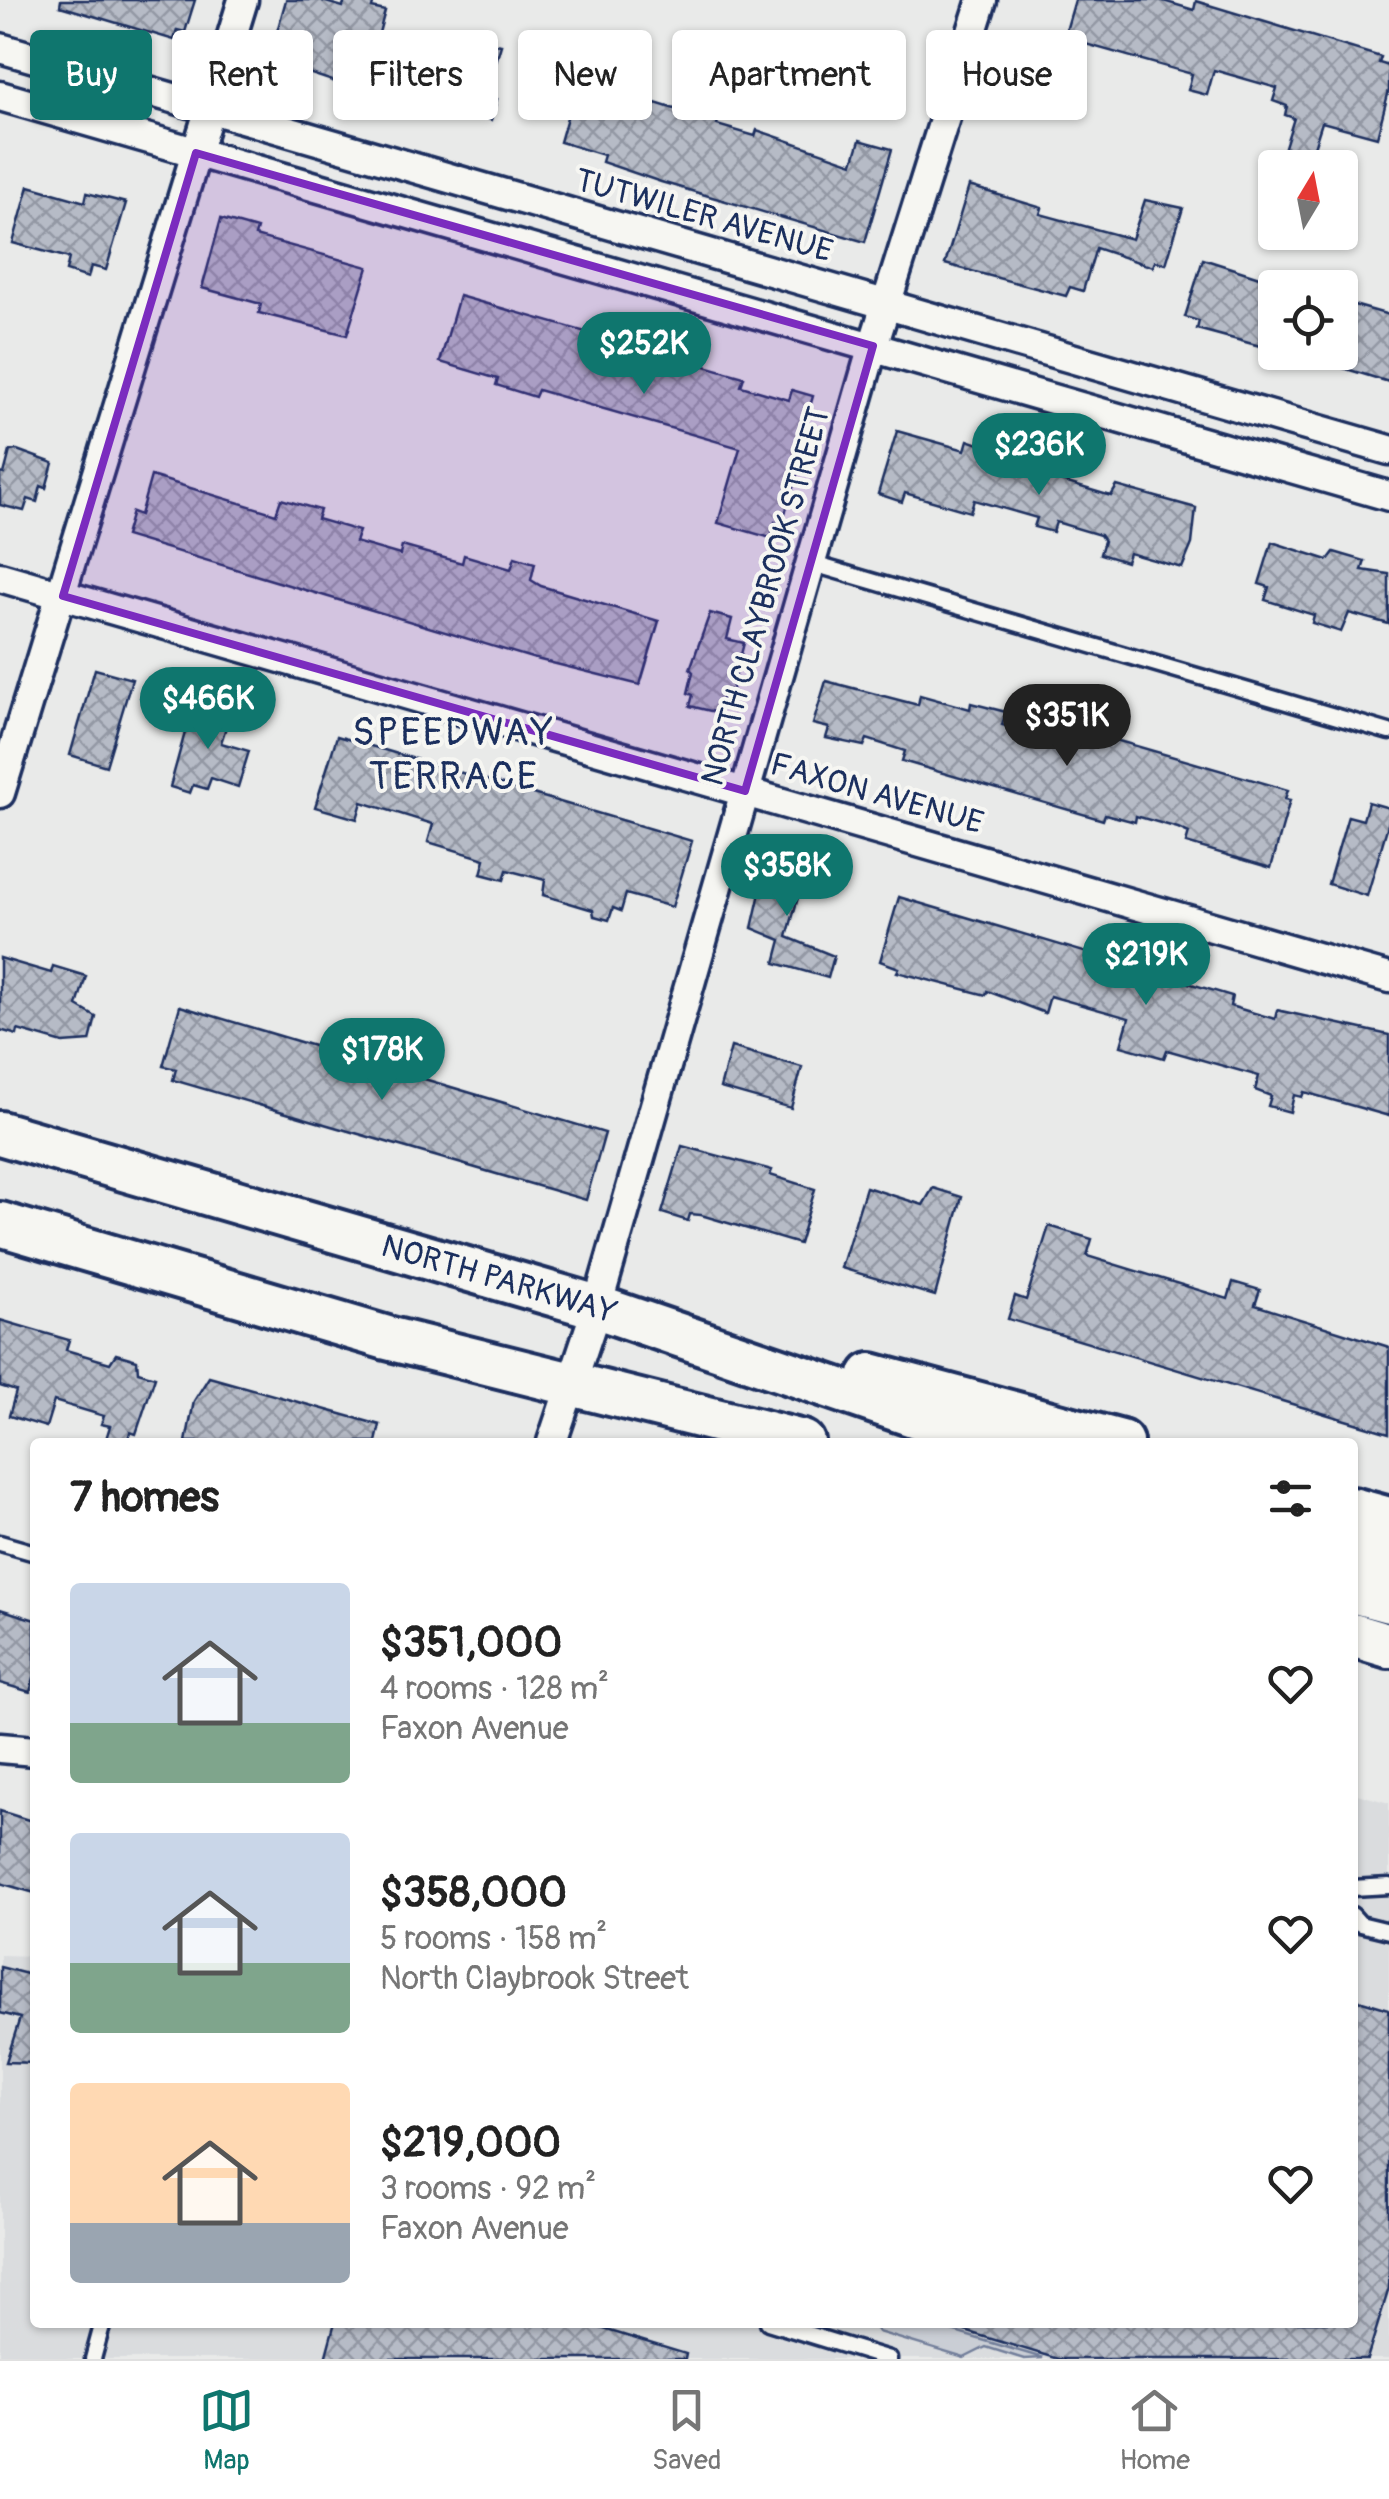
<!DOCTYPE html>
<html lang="en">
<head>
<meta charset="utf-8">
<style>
  body { margin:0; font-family:Pangolin,sans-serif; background:#f2f2f2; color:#222; height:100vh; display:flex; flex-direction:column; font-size:38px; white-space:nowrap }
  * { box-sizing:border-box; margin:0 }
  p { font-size:32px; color:#767676 }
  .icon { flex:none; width:55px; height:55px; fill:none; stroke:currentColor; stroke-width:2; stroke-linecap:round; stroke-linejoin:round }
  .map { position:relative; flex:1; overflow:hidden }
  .details { position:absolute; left:30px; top:1438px; width:1328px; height:890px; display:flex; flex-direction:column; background:#fff; border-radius:10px; box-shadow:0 2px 8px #0004 }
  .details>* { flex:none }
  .guide { position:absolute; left:30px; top:30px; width:1330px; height:90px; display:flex; gap:20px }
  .needle { width:65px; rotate:10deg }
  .buttons { position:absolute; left:1258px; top:150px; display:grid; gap:20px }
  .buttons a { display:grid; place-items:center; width:100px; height:100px; border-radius:10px; background:#fff; box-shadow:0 2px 8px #0004; font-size:50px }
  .price { position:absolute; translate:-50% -85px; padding:0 22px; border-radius:35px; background:#0f766e; color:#fff; font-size:32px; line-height:65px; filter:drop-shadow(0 2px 5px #0008) }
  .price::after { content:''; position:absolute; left:50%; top:60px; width:30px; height:22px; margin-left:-15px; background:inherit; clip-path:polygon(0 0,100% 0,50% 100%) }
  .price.selected { background:#222; color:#fff }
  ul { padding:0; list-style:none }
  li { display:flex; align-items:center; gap:30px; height:250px; padding:0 40px }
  li span { display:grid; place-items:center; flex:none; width:280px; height:200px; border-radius:10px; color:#555 }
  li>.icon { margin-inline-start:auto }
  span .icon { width:120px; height:120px; fill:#fffc; stroke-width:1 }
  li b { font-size:42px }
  h2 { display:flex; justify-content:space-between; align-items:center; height:120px; padding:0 40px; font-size:42px }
  .chip { padding:0 35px; border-radius:10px; background:#fff; box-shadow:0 2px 8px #0004; font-size:35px; line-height:90px }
  .chip.selected { background:#0f766e; color:#fff }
  .dock { display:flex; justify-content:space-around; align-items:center; height:140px; border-top:2px solid #e0e0e0; background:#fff; font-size:28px; color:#767676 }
  .dock a { display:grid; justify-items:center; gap:5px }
  .dock .selected { color:#0f766e }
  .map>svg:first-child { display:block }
  .built { fill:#dadcde }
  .green { fill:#caced5; stroke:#727e9a; stroke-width:2.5 }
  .building { fill:url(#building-cross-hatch); stroke:#1b2f5e; stroke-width:2.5 }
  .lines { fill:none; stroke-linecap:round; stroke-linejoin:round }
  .lane-casing { stroke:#1b2f5e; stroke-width:21 }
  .street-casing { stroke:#1b2f5e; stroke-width:35 }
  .primary-casing { stroke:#1b2f5e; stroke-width:50 }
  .lane { stroke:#f6f6f2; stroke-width:14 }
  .street { stroke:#f6f6f2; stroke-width:28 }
  .primary { stroke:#f6f6f2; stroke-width:42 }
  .marked { fill:#7b2cbf; fill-opacity:0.2; stroke:#7b2cbf; stroke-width:8; stroke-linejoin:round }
  .labels { text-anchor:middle; stroke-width:8; stroke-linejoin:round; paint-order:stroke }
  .street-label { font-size:32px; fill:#1b2f5e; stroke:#f6f6f2 }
  .quarter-label { font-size:38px; letter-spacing:2.5px; fill:#1b2f5e; stroke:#f6f6f2 }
</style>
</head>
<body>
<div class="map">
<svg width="1389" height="2359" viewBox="0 0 1389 2359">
  <defs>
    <pattern id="building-cross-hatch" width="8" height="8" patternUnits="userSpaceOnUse" patternTransform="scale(2.5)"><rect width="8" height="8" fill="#b6bbc6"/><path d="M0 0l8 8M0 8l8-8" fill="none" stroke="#9398a4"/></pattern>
  </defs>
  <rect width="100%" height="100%" fill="#e9eae9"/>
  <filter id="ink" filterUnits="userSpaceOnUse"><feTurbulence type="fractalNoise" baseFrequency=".01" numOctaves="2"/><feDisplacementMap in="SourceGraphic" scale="20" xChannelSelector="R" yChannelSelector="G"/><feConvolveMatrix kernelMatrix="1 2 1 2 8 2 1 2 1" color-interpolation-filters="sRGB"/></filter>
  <g filter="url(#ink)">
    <path class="built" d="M1357,1794l32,9v556h-1389v-404l35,1v366h1317l1,-509z"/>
    <path class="green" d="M872,2323h53l118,35 -19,1 -38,-12 -22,11 -86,-26z"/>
    <g class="building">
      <path d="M61,0h134l-10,32 -8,-2 -3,10 -114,-34z"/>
      <path d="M286,0h33l24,7 2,-7h29l-2,8 13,3 -6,22 25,7 -2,7 54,15 7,-23 38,6 -15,51 11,3 -6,21 -70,-21 -7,9 -133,-44 2,-5 -13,-3z"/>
      <path d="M1075,0h85l34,10 2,-9 185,56 -2,6 10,3v24l-12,47 -55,-15 -12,38 -27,-7 11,-35 -9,-3 2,-9 -14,-5 4,-13 -63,-18 -7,25 -19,-5 4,-16 -128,-36z"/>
      <path d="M1005,59l55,16 -1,4 15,4 -5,21 -17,-4 -2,5 -53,-16z"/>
      <path d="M580,72l25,7 8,11 68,21 2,-6 6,2 4,-16 25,7 -1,5 5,1 -5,21 38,11 2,-6 96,33 7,-23 32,9 -27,93 -204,-60 -59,-20 2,-7 -44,-13z"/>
      <path d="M29,186l56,16 2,-9 39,10 -20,67 -15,-4 -3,12 -22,-7 3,-13 -56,-15z"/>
      <path d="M969,186l73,22 -2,6 92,25 13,-39 38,8 -17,56 -11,-3 -2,6 -57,-19 -13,43 -13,-4 -4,9 -121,-32z"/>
      <path d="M221,219l36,10 -2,7 113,31 -21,68 -88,-22 2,-9 -59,-16z"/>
      <path d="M1203,259l72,23v68l-78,-21 2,-8 -14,-4z"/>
      <path d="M459,296l285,81 -3,9 48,14 3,-10 21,6 -17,60 6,2 -20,66 -7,-2 -4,16 -53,-15 22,-75 -202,-58 -3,7 -39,-12 2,-6 -58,-17z"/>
      <path d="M1340,301l49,14v67l-49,-15z"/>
      <path d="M897,431l68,19 3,-10 69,24 -3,9 77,23 6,-10 79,22 -4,36 -10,24 -53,-15 -3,9 -26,-8 4,-13 -4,-6 -44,-13 -3,10 -19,-5 3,-9 -63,-18 -4,12 -65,-19 -3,9 -24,-8z"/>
      <path d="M17,450l36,13 -7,25 -5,-2 -4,16 -9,-3 -4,12 -24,-6v-32l4,1 6,-23z"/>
      <path d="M151,476l125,38 5,-15 39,11 -3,9 42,12 -4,11 45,13 2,-9 60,17 2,-8 47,14 4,-12 20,6 -4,17 10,6 118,35 -19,64 -108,-27 -407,-122 7,-24 8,3z"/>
      <path d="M1272,542l56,18 6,-8 31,9 -3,9 27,4v50l-40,-11 -8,19 -29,-9 2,-8 -49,-15 4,-13 -10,-3z"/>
      <path d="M710,613l22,6 -5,20 17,4 -14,54 -6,-5 -5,21 -29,-7 3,-11 -5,-2 5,-21 -3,-3z"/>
      <path d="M95,669l37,10 -26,87 -36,-11z"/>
      <path d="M826,681l92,24 2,-10 50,14 1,-6 35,9 -4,13 51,14 4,-16 231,67 -3,9 5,1 -19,68 -85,-25 3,-10 -11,-5 -42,-12 -1,6 -30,-8 -2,6 -194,-57 -7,-2 3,-10 -38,-12 -3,7 -38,-8 3,-10 -16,-4z"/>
      <path d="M211,702l21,6 -11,35 28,8 -11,36 -27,-9 -4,11 -14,-4 -3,8 -20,-6 22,-80 16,5z"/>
      <path d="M337,736l355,105 -20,66 -46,-13 -5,17 -8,-3 -4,12 -15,-4 -1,-6 -50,-15 2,-15 -38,-10 -3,10 -23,-6 4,-15 -57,-17 5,-18 -71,-22 -5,17 -42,-12z"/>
      <path d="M1368,802l21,6v13l-22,75 -39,-12 20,-68 15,4z"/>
      <path d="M768,858l38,11 -19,68 47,19 -6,22 -53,-15 6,-23 -29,-12z"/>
      <path d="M899,897l333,99 -2,10 45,13 2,-9 112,25v81l-85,-24 -2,5 -8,-2 -4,17 -22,-6 3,-10 -16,-6 4,-14 -92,-26 -3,8 -43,-12 8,-28 -79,-22 -5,17 -58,-22 -1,4 -89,-23 2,-4 -19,-7z"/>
      <path d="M0,958l51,15 2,-7 33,10 -9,30 19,11 -6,24 -27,2 -45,-13 -1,5 -17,-5z"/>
      <path d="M180,1006l425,127 -19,67 -413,-120 3,-11 -13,-3z"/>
      <path d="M731,1047l71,20 -11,41 -71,-20z"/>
      <path d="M682,1146l90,24 -2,5 45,14 -16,55 -98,-29 -11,-1 -2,7 -26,-8z"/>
      <path d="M866,1187l57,18 10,-17 29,9 -27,99 -94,-28z"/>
      <path d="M1049,1226l43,13 -5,17 141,43 5,-17 27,8 -5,15 134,42v86l-381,-114 7,-23 11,4z"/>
      <path d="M0,1320l69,20 -3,10 44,13 6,-9 21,6 1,12 17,5 -19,57 -6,-2 -3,10 -21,-3 4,-13 -9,-2 3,-8 -50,-15 -8,26 -37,-11 7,-25 -16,-5z"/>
      <path d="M209,1377l171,48 -4,17h-190l8,-41z"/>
      <path d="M0,1609l35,11v54l-5,18 -30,-9z"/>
      <path d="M0,1811l35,11v71l-35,-10z"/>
      <path d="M0,1967l35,9v87l-29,-1 14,-44 -20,-5z"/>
      <path d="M1352,1998l37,11v279l-22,71h-309l-103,-31v-6h397z"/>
      <path d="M335,2322h246l105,32 -1,5h-360z"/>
    </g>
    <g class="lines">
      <g class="lane-casing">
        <g id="lane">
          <path d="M810,563l579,169"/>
          <path d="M0,1543l35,10"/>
          <path d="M1352,1888l37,-2"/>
          <path d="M1352,1915l8,9 29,7"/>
          <path d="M768,2322l121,37"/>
          <path d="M93,2359l10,-37"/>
        </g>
      </g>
      <g class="street-casing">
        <g id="street">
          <path d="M0,48l1389,402"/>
          <path d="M0,96l1389,400"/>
          <path d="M0,577l1389,401"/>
          <path d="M0,793l243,-793"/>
          <path d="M552,1442l45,-135 276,-961 109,-346"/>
          <path d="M0,1748l35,3"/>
        </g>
      </g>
      <g class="primary-casing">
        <g id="primary">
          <path id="s1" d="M0,1133l597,174 395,135"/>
          <path d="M0,1224l387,114 416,104"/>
          <path d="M871,1375l250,67"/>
          <path d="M1352,1509l37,10"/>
          <path d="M1352,1550l37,11"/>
          <path d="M1352,1591l37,10"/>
          <path d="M1352,1635l37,11"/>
        </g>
      </g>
      <use href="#lane" class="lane"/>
      <use href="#street" class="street"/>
      <use href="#primary" class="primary"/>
    </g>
  </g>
  <path class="marked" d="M196,153l677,193 -128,445 -682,-195z"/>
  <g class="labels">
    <g class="street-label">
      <text transform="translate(704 215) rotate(16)" y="11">TUTWILER AVENUE</text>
      <text transform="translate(765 596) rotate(-74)" y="11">NORTH CLAYBROOK STREET</text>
      <text transform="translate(877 793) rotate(16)" y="11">FAXON AVENUE</text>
      <text dy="11" stroke="none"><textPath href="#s1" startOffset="520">NORTH PARKWAY</textPath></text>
    </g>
    <g class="quarter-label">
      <text x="454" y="745">SPEEDWAY<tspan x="454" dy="44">TERRACE</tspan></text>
    </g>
  </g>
</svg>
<div class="buttons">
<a><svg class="needle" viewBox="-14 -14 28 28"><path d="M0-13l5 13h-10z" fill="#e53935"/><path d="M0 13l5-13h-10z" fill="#767676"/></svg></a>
<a><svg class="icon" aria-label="locate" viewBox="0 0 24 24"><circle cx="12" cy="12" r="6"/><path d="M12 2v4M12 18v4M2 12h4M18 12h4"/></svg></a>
</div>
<b class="price" style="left:644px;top:397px">$252K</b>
<b class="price" style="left:1039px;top:498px">$236K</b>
<b class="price" style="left:208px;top:752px">$466K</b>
<b class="price selected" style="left:1067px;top:769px">$351K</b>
<b class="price" style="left:787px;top:919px">$358K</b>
<b class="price" style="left:1146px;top:1008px">$219K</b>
<b class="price" style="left:382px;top:1103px">$178K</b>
<div class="guide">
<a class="chip selected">Buy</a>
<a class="chip">Rent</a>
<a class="chip">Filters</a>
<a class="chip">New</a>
<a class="chip">Apartment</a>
<a class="chip">House</a>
</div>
<section class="details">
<h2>7 homes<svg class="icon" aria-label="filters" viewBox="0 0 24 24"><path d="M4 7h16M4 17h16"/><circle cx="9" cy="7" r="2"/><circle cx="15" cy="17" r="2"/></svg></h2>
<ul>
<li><span style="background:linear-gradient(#c9d6e8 70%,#7fa58c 0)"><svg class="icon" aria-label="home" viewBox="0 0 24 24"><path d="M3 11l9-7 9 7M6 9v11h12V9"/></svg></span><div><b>$351,000</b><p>4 rooms · 128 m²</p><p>Faxon Avenue</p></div><svg class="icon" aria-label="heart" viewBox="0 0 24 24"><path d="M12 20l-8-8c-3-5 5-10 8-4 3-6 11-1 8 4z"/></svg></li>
<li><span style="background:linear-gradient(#c9d6e8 65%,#7fa58c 0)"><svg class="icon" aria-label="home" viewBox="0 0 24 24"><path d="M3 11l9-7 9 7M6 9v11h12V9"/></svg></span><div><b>$358,000</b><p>5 rooms · 158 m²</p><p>North Claybrook Street</p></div><svg class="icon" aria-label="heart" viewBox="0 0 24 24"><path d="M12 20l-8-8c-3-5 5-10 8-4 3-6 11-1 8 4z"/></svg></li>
<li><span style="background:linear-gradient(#ffd9b3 70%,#9aa5b1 0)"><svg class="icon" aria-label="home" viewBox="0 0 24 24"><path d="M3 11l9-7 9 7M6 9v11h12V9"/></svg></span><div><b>$219,000</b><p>3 rooms · 92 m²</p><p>Faxon Avenue</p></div><svg class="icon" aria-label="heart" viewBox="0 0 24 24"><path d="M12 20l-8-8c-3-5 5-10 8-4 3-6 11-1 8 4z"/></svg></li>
</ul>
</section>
</div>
<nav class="dock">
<a class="selected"><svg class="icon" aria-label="map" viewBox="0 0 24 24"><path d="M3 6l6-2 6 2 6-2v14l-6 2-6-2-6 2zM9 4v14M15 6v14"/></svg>Map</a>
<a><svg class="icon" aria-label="saved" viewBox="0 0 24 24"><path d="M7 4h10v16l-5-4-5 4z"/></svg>Saved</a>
<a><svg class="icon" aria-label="home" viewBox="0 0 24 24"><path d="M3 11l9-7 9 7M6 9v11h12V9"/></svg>Home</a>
</nav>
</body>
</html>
